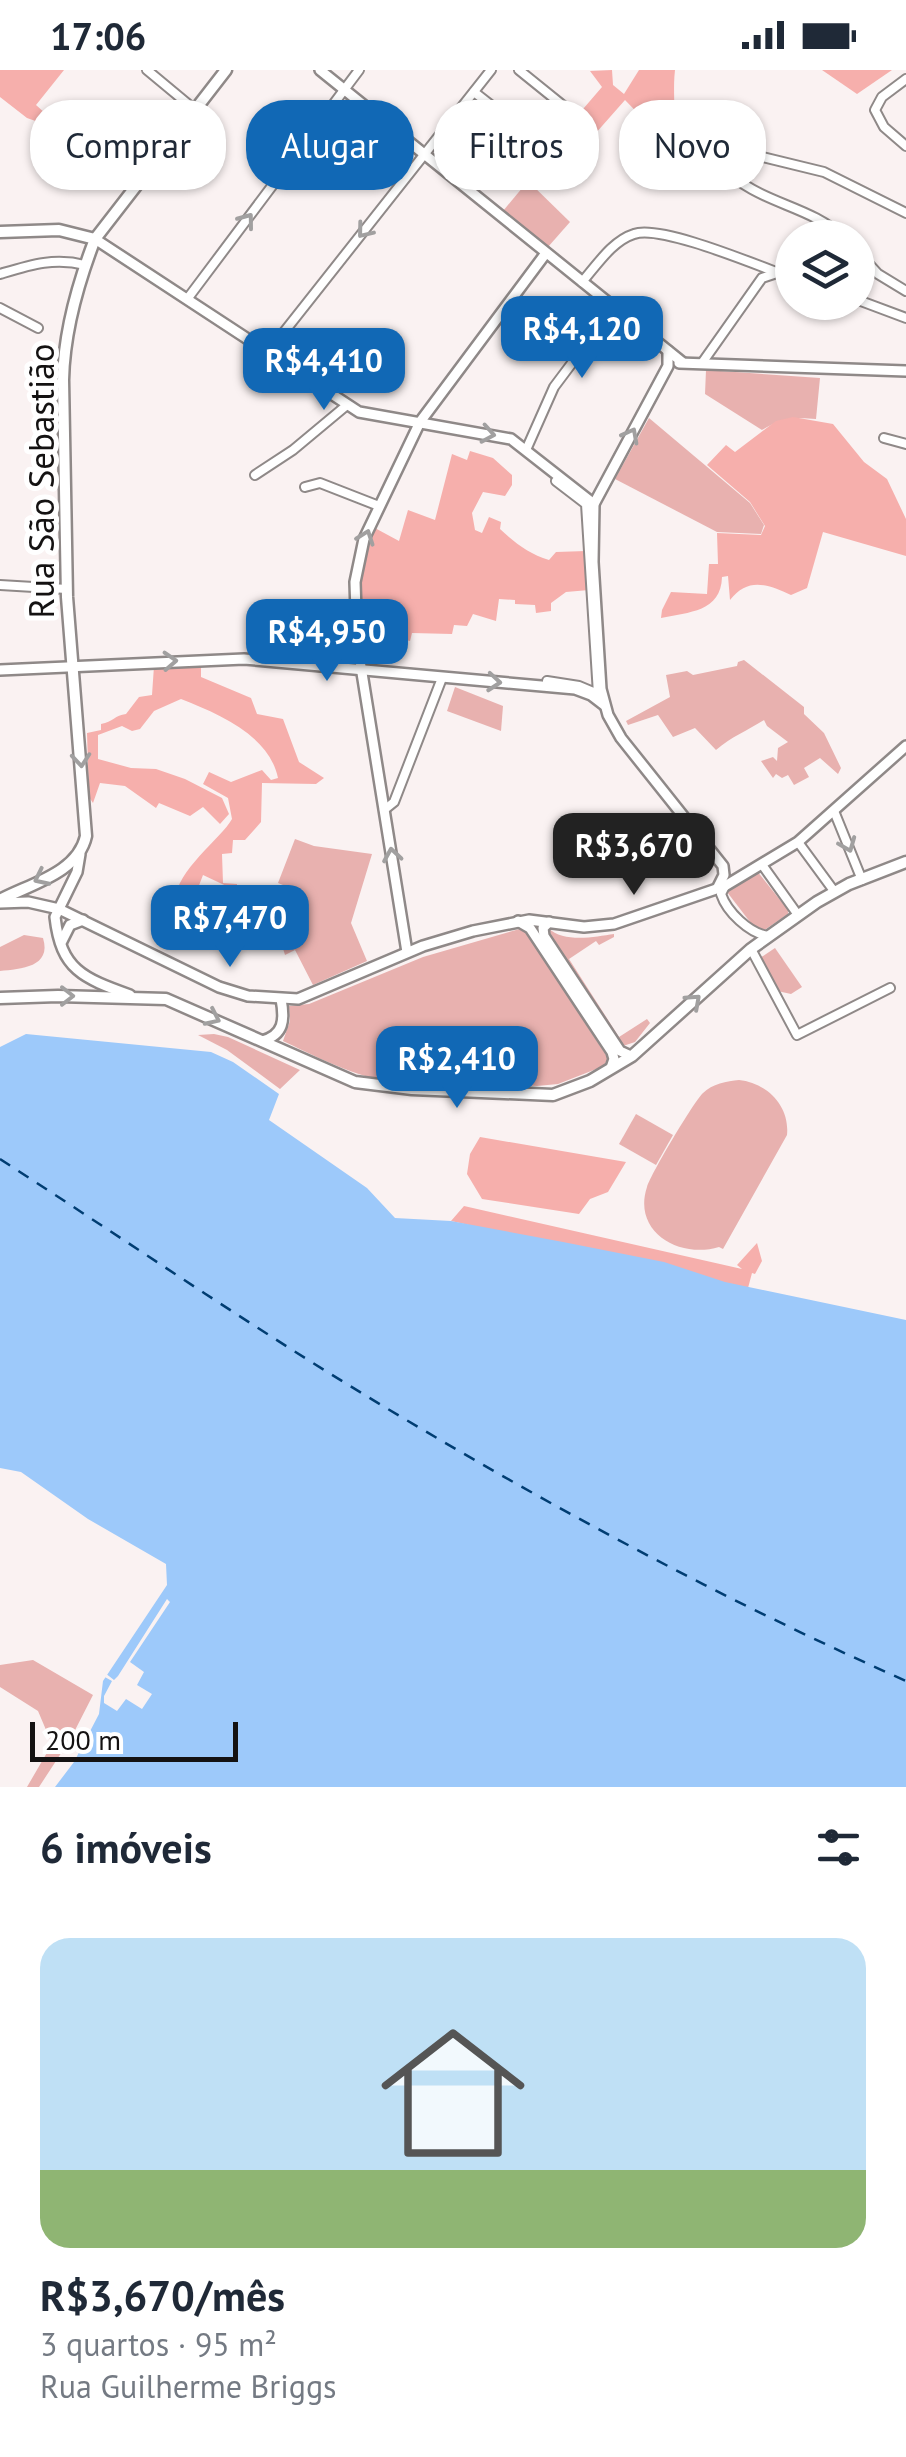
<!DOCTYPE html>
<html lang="pt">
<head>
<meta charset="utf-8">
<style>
  body { margin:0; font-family:"PT Sans",sans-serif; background:#f2f2f3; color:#1f2937; height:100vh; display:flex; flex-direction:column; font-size:38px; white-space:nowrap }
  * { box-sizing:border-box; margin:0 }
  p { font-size:32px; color:#747a83 }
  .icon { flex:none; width:55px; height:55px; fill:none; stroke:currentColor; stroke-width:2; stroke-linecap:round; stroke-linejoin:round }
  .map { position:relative; height:1717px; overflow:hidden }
  .drawer { display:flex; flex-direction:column; background:#fff; flex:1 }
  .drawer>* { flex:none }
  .guide { position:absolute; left:30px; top:30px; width:848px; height:90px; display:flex; gap:20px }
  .controls { position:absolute; left:775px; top:150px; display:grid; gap:20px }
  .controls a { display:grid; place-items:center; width:100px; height:100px; border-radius:50%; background:#fff; box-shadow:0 2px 8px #0004; font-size:50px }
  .scale { position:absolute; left:30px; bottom:25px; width:208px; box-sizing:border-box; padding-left:10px; border:5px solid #141212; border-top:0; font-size:28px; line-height:35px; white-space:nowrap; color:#141212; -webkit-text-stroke:8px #fff; paint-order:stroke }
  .price { position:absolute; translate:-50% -85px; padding:0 22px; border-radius:20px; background:#1168b5; color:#fff; font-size:32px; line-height:65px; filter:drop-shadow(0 2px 5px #0008) }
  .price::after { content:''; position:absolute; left:50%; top:60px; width:30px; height:22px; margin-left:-15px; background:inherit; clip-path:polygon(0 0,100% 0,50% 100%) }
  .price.current { background:#222; color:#fff }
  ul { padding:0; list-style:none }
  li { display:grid; align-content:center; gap:20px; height:530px; padding:0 40px }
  li span { display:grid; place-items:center; height:310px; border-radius:30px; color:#555 }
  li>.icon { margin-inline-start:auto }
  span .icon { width:180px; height:180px; fill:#fffc; stroke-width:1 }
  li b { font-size:42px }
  h2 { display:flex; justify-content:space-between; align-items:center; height:120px; padding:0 40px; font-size:42px }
  .chip { padding:0 35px; border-radius:40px; background:#fff; box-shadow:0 2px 8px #0004; font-size:35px; line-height:90px }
  .chip.current { background:#1168b5; color:#fff }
  .status { display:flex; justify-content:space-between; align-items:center; height:70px; padding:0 50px; background:#fff; direction:ltr }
  .status svg { height:28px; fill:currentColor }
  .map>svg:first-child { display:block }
  .green { fill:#e8b1af }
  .forest { fill:#f6afac }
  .water { fill:#9dc9fa }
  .pier { fill:#faf2f2 }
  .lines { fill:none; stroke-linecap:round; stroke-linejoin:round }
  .ferry { stroke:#003d72; stroke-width:2.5; stroke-dasharray:12 10; stroke-linecap:butt }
  .minor-casing { stroke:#8f8988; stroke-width:12 }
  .tertiary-casing { stroke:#8f8988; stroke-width:14 }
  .secondary-casing { stroke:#8f8988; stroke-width:15 }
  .minor { stroke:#fff; stroke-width:8 }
  .tertiary { stroke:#fff; stroke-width:9 }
  .secondary { stroke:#fff; stroke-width:10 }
  .oneway { stroke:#a1a0a0 }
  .labels { text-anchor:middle; stroke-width:10; stroke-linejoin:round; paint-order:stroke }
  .street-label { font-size:35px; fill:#141212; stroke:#fff }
</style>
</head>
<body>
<div class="status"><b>17:06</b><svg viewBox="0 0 49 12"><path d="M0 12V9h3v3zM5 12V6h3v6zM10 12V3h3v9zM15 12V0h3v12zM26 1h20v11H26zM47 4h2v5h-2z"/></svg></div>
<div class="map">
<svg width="906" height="1717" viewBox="0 0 906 1717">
  <rect width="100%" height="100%" fill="#faf2f2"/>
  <g class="green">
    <path d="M528,111l42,41 -22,25 -45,-36z"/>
    <path d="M706,300l114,8 -4,41c-22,-2 -35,-1 -54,11l-57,-36z"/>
    <path d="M649,348l101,85 14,22 -3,9 -44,-2 -102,-53z"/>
    <path d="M744,590l60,47v7l20,19 17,35 -3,6 -18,-16 -16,10 5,9 -15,8 -6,-10 -6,3 -6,-4 -3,4 -12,-17 12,-4 4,4 1,-13 10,-6 -21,-16 -3,-6c-17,11 -32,16 -48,30l-21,-22 -22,9 -15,-22 -30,10 -2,-4 44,-24 -4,-22 21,-4 6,4 44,-9 1,-4z"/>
    <path d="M455,617l48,19 -2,25 -54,-20z"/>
    <path d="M295,769l19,7 58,8 -21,69 16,38 -54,24 -18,-35 -10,5 -10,-32 8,-38 -5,-2z"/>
    <path d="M757,801l31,39v4l-25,17h-6l-30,-39z"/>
    <path d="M523,858l85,130 -4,8 -46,18 -21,2 -120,-10c-30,20 -105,-22 -134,-35l7,-20 -1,-15 20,-2 114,-47z"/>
    <path d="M548,858c16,15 46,9 66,6v3l-15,8 -3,-4 -27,18 50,78 28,-18 3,4 -15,19 -12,4 -4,-2 -74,-111z"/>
    <path d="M24,865l19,3c9,29 -22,31 -43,33v-24z"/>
    <path d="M775,878l27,39 -11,7 -18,-4 -16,-30z"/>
    <path d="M214,964l14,3 72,33 -20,19 -53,-39 -29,-15z"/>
    <path d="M739,1010c28,3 51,26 48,55l-64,114 -4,-2c-39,12 -87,-15 -72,-60 5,-15 46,-84 56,-94 9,-9 24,-12 36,-13z"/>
    <path d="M636,1044l37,21 -17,30 -37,-21z"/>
    <path d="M33,1590l60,35 -22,43 -32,49h-12l25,-43 -14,-33 -38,-24v-22z"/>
  </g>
  <g class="forest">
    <path d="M0,0h64l-28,35 20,18 -4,13 -9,-2 1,-10 -17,-6 -27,-21z"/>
    <path d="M612,0l1,15 11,9 15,-24h36c-2,17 0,31 -1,48l-18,14 -31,-32 -30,34 -18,-18 25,-29 -12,-16z"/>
    <path d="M822,0h70l-35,24z"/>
    <path d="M793,347l40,7 31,38 23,17 19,40v37l-83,-24 -16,56 -16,7c-24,-11 -43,-18 -61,5l-2,-24 -6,1c-1,35 -33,35 -61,41l1,-8 9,-18 36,2 2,-30h9l-1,-31 44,2 4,-9 -15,-24 -43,-37 19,-20 9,7 41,-31z"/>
    <path d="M470,381l23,7 19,17v10l-7,11 -22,-4 -11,21 3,17 7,3 7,-16 12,5 -1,7c15,14 29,25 49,31l7,-8 30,-1 3,39 -23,2 -15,11v8l-15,2 -1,-8 -20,-1v-4l-16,-1 -3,22 -23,-7 -6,12 -13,-1 -2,9 -40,-1 -2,8 -34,-8 1,-8 -18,-7c-8,-45 -9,-51 14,-91l26,14 9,-31 27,10 17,-66 15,6z"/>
    <path d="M201,592v15l50,21 6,16 26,5 16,43 25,16 -8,6 -54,-1 -1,39 -16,18h-12l-1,13 -10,1 1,29 14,1v7l-34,-16 -5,13 33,15 -2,4 -33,-16 -6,13 50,25c-16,4 -38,4 -52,-8 -40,-31 30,-77 44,-102l-4,-21 -25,-14 6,-12 22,10 31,-12 9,10 7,-2c-9,-43 -59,-64 -97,-79l-27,12 -14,18 -8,2 -10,-5 -24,9v24l33,9 25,1 29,10 37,19 7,16 -9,10 -17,-17 -13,9 -31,-13 -3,5 -31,-22 -25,-3 -7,20 -4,-6 -2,-64 14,-3v-6c12,-2 14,-9 25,-10l13,-17 13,-2 2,-29z"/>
    <path d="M480,1067l146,25 -18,30 -18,7 -11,15 -97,-15 -15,-25 3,-20z"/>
    <path d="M464,1136l278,63 -5,-4 20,-22 5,18 -7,13 -3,-1 -4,15 -297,-67z"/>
  </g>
  <path class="water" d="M26,964l185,18 22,10 46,32 -10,26 98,68 28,30 56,3 112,21 101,20 61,20 181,38v467h-851l19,-25 25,-48 4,-33 64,-96 -1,-21 -78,-45 -67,-47 -21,-4v-421z"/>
  <path class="pier" d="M167,1529l3,3 -40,60 14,10 -7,13 15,9 -10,15 -16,-10 -9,12 -13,-8v-7l8,-15 -9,-5 2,-3 9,7 4,-4z"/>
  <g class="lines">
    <path class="ferry" d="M0,1089c127,82 253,169 383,247 168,101 343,195 523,275"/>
    <g class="minor-casing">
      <g id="minor">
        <path d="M147,0l47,39"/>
        <path d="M519,0l52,42"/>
        <path d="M906,9l-24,18 -7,13 9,17 22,19"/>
        <path d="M474,22l69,54"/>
        <path d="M844,168c-36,-35 -87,-33 -123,-73l1,-11 24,-1 78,19 82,41"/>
        <path d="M858,182l20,22 28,17"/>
        <path d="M0,204c30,-9 54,-17 85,-9"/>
        <path d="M582,212c15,-17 30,-41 52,-48 27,-10 127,33 158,44"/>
        <path d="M188,228l171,-228"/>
        <path d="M858,230l48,18"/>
        <path d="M0,238l38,20"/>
        <path d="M269,281l222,-281"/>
        <path d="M702,293l60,-85 15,-5"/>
        <path d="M884,368l22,6"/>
        <path d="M526,380l28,-63 60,-80"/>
        <path d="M255,405l38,-25 54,-45"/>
        <path d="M305,417l15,-4 59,23"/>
        <path d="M0,515l67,4"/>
        <path d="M547,611l32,5 19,8 -12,-190 -30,-23"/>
        <path d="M384,740l10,-8 48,-124"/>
        <path d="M834,741l28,69"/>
        <path d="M798,772l36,49"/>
        <path d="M763,796l35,49"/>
        <path d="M725,816l-4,8c6,18 28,39 47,42"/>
        <path d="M751,879l46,86 93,-47"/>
      </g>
    </g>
    <g class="tertiary-casing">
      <g id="tertiary">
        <path d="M320,0l362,292"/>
        <path d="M95,169l264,173 152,27 83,65"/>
        <path d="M668,281v15l-74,138 -1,58 8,127 7,26 13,23 102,128 1,9 -6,12"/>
        <path d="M679,293l227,8"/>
        <path d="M0,600l244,-11 331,30 16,6 13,10"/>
        <path d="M80,784l-3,18 -22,45c6,53 28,61 75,78"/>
        <path d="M0,833l28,-1 31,7 160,78 29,9 50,3 125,-53 50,-15 56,-11 55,7 30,-3 111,-38 73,-44 108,-96"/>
        <path d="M518,851l12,7 82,124 2,7 -3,9"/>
        <path d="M549,852l-6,6 1,8 76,115 11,5"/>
        <path d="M62,871l8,-16 13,-5"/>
        <path d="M407,882l-50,-310 -2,-60 9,-43 56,-117 126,-169"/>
        <path d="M262,971c22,-6 23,-21 19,-42"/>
      </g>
    </g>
    <g class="secondary-casing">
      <g id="secondary">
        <path d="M0,162l59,-2 36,9"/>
        <path d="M0,830c30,-16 78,-27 86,-64l-19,-239 -4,-217c1,-48 15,-97 32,-141l131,-169"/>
        <path d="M0,928l58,-2 108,3 189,83 57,7 141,6 37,-14 42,-25 119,-107 66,-47 32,-18 57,-22"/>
      </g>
    </g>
    <use href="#minor" class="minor"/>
    <use href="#tertiary" class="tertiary"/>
    <use href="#secondary" class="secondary"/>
  </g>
  <defs><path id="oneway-chevron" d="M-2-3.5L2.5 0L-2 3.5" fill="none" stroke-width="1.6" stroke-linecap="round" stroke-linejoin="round" transform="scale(2.5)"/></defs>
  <g class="oneway">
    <use href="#oneway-chevron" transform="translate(247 150) rotate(-53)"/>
    <use href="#oneway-chevron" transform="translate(364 161) rotate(129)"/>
    <use href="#oneway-chevron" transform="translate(488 364) rotate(10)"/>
    <use href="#oneway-chevron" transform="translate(631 365) rotate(-62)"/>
    <use href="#oneway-chevron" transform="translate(366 467) rotate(-70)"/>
    <use href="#oneway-chevron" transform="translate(170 591) rotate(-3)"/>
    <use href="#oneway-chevron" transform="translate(494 612) rotate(5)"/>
    <use href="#oneway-chevron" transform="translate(81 690) rotate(85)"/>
    <use href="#oneway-chevron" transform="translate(848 775) rotate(68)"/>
    <use href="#oneway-chevron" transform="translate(392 785) rotate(-99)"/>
    <use href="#oneway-chevron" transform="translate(41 808) rotate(154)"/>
    <use href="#oneway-chevron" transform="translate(67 926)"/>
    <use href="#oneway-chevron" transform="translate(694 931) rotate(-42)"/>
    <use href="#oneway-chevron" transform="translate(213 948) rotate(25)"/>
  </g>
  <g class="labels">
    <g class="street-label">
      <text transform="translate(42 411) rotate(-90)" y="12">Rua São Sebastião</text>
    </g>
  </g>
</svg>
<div class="controls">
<a><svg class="icon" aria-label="layers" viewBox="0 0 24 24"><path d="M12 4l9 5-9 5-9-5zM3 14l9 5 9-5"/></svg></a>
</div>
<div class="scale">200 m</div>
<b class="price" style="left:582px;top:311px">R$4,120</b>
<b class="price" style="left:324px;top:343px">R$4,410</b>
<b class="price" style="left:327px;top:614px">R$4,950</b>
<b class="price current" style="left:634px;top:828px">R$3,670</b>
<b class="price" style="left:230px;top:900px">R$7,470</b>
<b class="price" style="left:457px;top:1041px">R$2,410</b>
<div class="guide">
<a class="chip">Comprar</a>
<a class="chip current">Alugar</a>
<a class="chip">Filtros</a>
<a class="chip">Novo</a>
</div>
</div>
<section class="drawer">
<h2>6 imóveis<svg class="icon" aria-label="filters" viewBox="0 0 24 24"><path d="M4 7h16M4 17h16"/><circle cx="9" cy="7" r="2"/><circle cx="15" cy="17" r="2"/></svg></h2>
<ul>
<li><span style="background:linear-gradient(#bfe0f5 75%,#8fb573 0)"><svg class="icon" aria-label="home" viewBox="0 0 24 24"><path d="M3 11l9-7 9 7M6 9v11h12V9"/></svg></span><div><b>R$3,670/mês</b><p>3 quartos · 95 m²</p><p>Rua Guilherme Briggs</p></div></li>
</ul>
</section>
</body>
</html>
